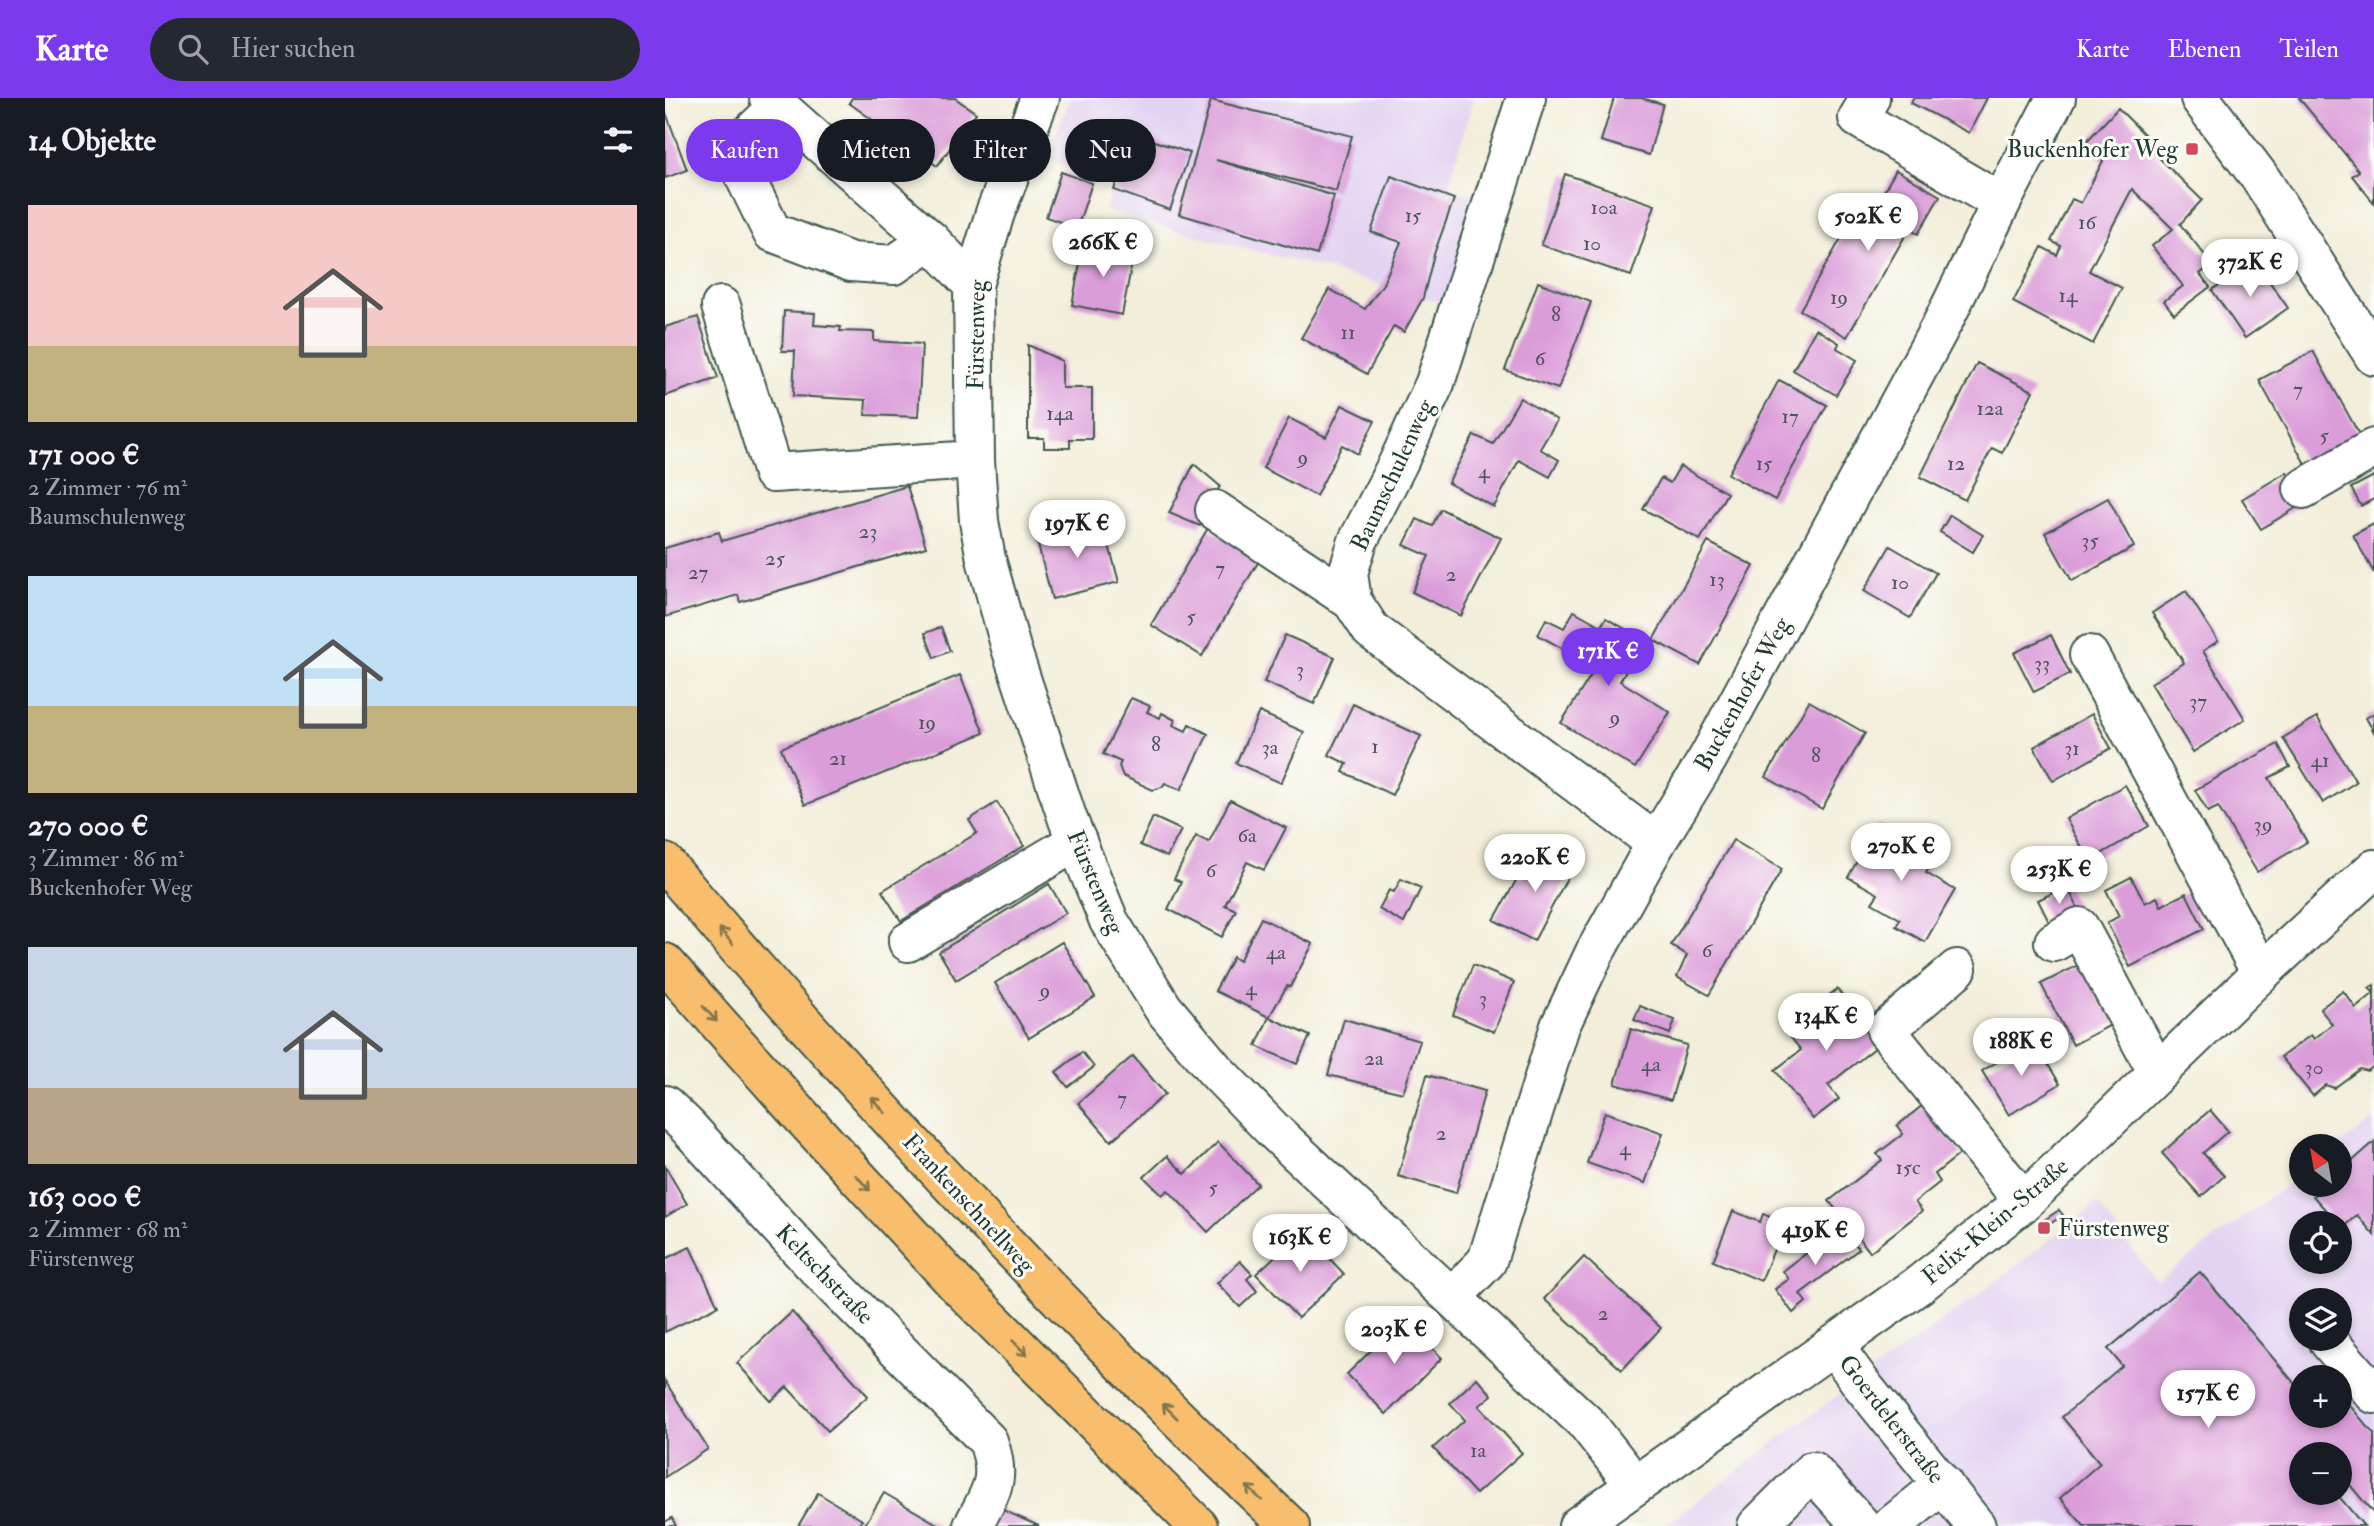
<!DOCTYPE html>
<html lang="de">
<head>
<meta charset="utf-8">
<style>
  body { margin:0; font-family:"IM FELL Double Pica",serif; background:#242831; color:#f1f3f6; height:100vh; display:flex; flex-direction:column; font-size:26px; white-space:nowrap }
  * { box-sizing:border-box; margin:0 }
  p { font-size:23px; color:#9ea1a6 }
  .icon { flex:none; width:38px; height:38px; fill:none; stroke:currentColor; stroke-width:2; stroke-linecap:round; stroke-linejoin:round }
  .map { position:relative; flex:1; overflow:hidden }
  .details { display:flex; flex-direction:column; background:#171b24; width:665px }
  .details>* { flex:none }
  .hud { position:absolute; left:21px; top:21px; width:665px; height:63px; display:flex; gap:14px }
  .needle { width:46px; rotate:329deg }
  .fabs { position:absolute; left:1624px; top:1036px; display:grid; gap:14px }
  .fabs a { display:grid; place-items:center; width:63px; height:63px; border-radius:50%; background:#171b24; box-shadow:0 4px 10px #0003; font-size:35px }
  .price { position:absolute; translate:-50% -60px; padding:0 16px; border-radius:24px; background:#fff; color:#222; font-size:23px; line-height:46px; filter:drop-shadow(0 2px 4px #0008) }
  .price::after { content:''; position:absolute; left:50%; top:42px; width:21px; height:16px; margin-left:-10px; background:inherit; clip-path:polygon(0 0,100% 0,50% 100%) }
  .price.current { background:#7c3aed; color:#fff }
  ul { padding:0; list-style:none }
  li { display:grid; align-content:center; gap:14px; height:371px; padding:0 28px }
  li span { display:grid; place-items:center; height:217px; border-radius:0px; color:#555 }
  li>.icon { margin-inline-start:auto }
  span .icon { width:126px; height:126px; fill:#fffc; stroke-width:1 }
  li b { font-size:30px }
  h2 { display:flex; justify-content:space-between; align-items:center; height:84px; padding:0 28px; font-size:30px }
  .chip { padding:0 24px; border-radius:32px; background:#171b24; box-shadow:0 4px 10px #0003; font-size:24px; line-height:63px }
  .chip.current { background:#7c3aed; color:#fff }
  header { display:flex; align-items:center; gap:42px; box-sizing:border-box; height:98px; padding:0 35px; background:#7c3aed; color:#fff }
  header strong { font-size:33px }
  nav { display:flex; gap:38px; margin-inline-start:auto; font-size:24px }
  .search { width:490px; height:63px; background:#242831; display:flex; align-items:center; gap:18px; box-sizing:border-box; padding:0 24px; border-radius:38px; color:#9ea1a6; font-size:26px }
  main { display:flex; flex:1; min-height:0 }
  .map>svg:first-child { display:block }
  .built { fill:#e3d3f2; fill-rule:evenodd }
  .building { fill:#db9dda }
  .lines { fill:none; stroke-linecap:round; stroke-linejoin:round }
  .minor-casing { stroke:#3f584d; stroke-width:42 }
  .highway-casing { stroke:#3f584d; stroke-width:42 }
  .minor { stroke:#fff; stroke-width:38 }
  .highway { stroke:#f9be6d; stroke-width:38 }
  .oneway { stroke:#81774e }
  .poi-dot { fill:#d1495b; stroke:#fdfcf7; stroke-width:2.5 }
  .labels { text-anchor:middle; stroke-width:6; stroke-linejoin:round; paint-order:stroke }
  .number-label { font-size:21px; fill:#4e555e }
  .poi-label { font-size:24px; fill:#1f3d34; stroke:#fdfcf7; text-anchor:end }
  .street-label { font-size:24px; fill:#1f3d34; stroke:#fdfcf7 }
</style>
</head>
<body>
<header>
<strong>Karte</strong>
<div class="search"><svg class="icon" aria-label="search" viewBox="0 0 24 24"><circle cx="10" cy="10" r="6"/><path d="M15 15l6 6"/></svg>Hier suchen</div>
<nav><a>Karte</a><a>Ebenen</a><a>Teilen</a></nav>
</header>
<main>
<section class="details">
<h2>14 Objekte<svg class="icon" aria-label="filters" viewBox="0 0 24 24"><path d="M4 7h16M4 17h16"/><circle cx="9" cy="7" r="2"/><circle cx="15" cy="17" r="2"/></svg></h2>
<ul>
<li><span style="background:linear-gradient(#f6c9c9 65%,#c2b280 0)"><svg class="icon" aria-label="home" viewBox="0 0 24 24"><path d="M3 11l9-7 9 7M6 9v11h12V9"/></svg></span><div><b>171 000 €</b><p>2 Zimmer · 76 m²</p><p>Baumschulenweg</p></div></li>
<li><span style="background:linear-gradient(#bfe0f5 60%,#c2b280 0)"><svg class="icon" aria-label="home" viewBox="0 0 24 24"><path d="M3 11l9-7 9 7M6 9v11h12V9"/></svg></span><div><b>270 000 €</b><p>3 Zimmer · 86 m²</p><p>Buckenhofer Weg</p></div></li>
<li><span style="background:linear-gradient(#c9d6e8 65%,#b9a48a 0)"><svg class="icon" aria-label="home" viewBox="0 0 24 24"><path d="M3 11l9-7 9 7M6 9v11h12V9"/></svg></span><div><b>163 000 €</b><p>2 Zimmer · 68 m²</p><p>Fürstenweg</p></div></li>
</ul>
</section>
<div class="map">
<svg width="1709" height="1428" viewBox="0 0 1709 1428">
  <rect width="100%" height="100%" fill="#fdfcf7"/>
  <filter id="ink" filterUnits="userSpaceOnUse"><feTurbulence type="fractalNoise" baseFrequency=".0143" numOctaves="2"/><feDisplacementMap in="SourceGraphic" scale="14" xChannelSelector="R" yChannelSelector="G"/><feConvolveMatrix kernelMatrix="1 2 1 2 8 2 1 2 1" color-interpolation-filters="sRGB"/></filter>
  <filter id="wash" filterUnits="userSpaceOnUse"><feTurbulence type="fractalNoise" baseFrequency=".00686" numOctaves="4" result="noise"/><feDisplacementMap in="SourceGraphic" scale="28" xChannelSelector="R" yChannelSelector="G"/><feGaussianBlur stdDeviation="1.57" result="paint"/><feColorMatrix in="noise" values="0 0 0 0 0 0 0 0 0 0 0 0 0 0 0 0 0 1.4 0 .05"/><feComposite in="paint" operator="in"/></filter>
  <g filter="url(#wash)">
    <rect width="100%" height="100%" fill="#f2eeda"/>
    <g class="built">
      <path d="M405,0h404l-24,82 2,12 31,2 -37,109 -23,-5 -109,-33 -68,-16 -140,-38 8,-31 -68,-21z"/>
      <path d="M1709,1021v407h-710l137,-104 178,-128 118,-91 60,79 144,-108v11h39l-2,-39zM1636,1125h39v39h-39zM1636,1202h39v39h-39zM1636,1279h39v39h-39zM1636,1356h39v39h-39z"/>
    </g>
    <g id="blocks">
      <g class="building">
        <path d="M187,0h103l21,15 -39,53 -88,-63z"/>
        <path d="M949,0h27l22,6 -14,51 -48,-14z"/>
        <path d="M1248,0h74l-18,35 -58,-30z"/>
        <path d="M1634,0h75v105l-22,-27 7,-5z"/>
        <path d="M546,2l141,36 -16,55 -120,-31 118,36 -17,59 -138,-41z"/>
        <path d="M1453,10l30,30 -4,5 58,57 -22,24 32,40 -12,10 10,13 -36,27 -10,-13 19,-15 -31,-40 21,-17 -41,-40 -43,82 33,17 -29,56 -80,-42 29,-55 15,8 4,-9 -10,-5 21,-42 9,4 22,-42 -18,-18z"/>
        <path d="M0,12l22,60 -22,8z"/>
        <path d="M468,36l57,19 -20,57 -56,-20z"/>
        <path d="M1231,72l44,26 -22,38 -9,-5 -62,108 -47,-27 62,-108 12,7z"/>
        <path d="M396,74l31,11 -15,45 -31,-11z"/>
        <path d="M900,76l90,31 -24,71 -90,-31z"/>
        <path d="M726,78l63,23 -20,55 -11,44 -19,34 -10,-6 -27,48 -66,-36 28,-49 36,20 18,-25 18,-42 -30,-10z"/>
        <path d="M419,144l50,10 -12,63 -50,-10z"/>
        <path d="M1590,163l33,47 -43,30 -33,-48z"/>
        <path d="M873,184l53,20 -33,87 -53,-19z"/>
        <path d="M119,213l31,2 -1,12 27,2 -1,4 34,1v9l48,3 -4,73 -53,-2 1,-15 -73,-4 2,-45h-13z"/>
        <path d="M33,219l20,61 -53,18v-69z"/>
        <path d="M1151,231l23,14 -2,5 20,12 -21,35 -43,-25z"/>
        <path d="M363,247l34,16v27h30v51h-22v9h-26v-10h-16z"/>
        <path d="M1648,253l51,92 -54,30 -51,-93z"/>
        <path d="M1312,265l56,28 -31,62 -10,-5 -27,52 -45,-23z"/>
        <path d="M1114,282l48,25 -52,95 -47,-26z"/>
        <path d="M855,300l37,22 -17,29 19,11 -9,17 -31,-17 -25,47 -46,-24 26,-48 19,9z"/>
        <path d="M677,307l33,16 -17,33 -16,-9 -26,51 -53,-28 26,-50 37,19z"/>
        <path d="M529,366l26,22 -20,40 -31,-13z"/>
        <path d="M1015,368l47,27 -27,47 -57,-31 18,-31 9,5z"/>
        <path d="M1622,374l19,30 -45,27 -19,-30z"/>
        <path d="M1709,378v23l-13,7 -10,-18z"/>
        <path d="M242,388l19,61 -186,55 -2,-7 -73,22v-69l54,-16 3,9z"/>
        <path d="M1443,400l26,49 -62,34 -27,-48z"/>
        <path d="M776,411l60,29 -40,78 -49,-24 17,-36 -25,-11 13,-26 15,7z"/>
        <path d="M1285,417l33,20 -10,17 -33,-20z"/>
        <path d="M437,422l17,62 -67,17 -16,-62z"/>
        <path d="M1709,426v49l-21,-38z"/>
        <path d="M543,430l52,31 -58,97 -51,-31z"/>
        <path d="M1043,444l46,24 -54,99 -47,-25z"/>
        <path d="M1225,448l46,27 -26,45 -46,-27z"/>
        <path d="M1521,493l32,50 -15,10 42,68 -52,33 -42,-69 33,-20 -32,-50z"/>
        <path d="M909,513l27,15 5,-8 39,22 -25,41 50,31 -35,56 -74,-45 35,-56 -58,-32 8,-16 18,9z"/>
        <path d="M276,529l9,24 -16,7 -9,-25z"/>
        <path d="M620,537l50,22 -21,47 -50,-22z"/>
        <path d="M1386,537l19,39 -36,18 -20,-39z"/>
        <path d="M295,577l24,58 -179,72 -24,-57z"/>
        <path d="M466,600l19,8 -3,6 13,6 2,-5 13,7 -2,5 13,6 3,-7 19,10 -27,56 -16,-7 -3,4 -9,3 -30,-14 -4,-10 2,-4 -18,-8z"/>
        <path d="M1144,603l56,32 -43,76 -56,-32z"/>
        <path d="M688,606l68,32 -29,59 -49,-23 4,-8 -18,-9z"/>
        <path d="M594,614l45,20 -23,51 -45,-20z"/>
        <path d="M1709,615v19l-8,-14z"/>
        <path d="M1427,616l19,34 -58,33 -19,-34z"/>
        <path d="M1652,619l39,65 -33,21 -40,-65z"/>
        <path d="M1613,646l12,23 -21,11 38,64 -50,30 -39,-65 -10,5 -13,-22z"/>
        <path d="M1460,687l24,41 -60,35 -23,-42z"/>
        <path d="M565,702l56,28 -22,42 -17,-8 -22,43 11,5 -14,27 -54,-28 13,-27 -7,-3 22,-43 13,6z"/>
        <path d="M332,704l27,44 -123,75 -19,-30 95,-58 -8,-13z"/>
        <path d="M488,719l28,13 -14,27 -27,-12z"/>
        <path d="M1213,726l30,17 -5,8 28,16 -5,8 29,17 -30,52 -29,-16 4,-7 -28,-16 6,-9 -30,-17z"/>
        <path d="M1068,742l49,29 -73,126 -32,-18 10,-22 -16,-10z"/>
        <path d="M875,747l35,18 -41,78 -40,-21 24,-43 4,3z"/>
        <path d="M1466,779l14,26 12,-6 4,9 25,-13 18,36 -74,38 -23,-44 12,-7 -13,-26z"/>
        <path d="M736,781l20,9 -17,35 -25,-14 10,-19 5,2z"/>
        <path d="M384,786l17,29 -110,67 -17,-28z"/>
        <path d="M1402,788l13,26 -29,14 -13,-26z"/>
        <path d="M596,820l52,26 -23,43 -3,-1 -18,31 41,19 -13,28 -41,-18 13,-29 -54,-26 18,-34 6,4z"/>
        <path d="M397,844l33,55 -66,41 -34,-55z"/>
        <path d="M1427,860l32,60 -51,27 -32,-61z"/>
        <path d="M808,867l41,17 -20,50 -41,-17z"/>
        <path d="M1709,887v81l-7,5 -7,-2 -26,19 -8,-3 -13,11 -32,-39 30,-22 3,4 18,-15 -12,-15 23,-18 13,17 18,-15 -5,-5z"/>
        <path d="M1172,891l43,55 -52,41 11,14 -26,20 -38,-49 26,-20 -10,-12 25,-19 -6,-8z"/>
        <path d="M975,908l35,14 -5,14 -36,-14z"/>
        <path d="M679,921l76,22 -17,52 -75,-18z"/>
        <path d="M966,931l56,16 -16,55 -56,-16z"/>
        <path d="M1368,942l27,44 -51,31 -27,-44z"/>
        <path d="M417,954l12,15 -26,20 -12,-15z"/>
        <path d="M468,958l32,38 -54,47 -33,-38z"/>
        <path d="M762,977l58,16 -29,102 -58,-17z"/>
        <path d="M1258,1007l38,48 -26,21 5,8 -25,20 7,9 -52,41 -41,-51 53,-41 -5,-6 26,-20 -6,-8z"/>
        <path d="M1545,1012l18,21 -25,22 21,23 -23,21 -39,-44z"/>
        <path d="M940,1014l58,21 -18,50 -58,-20z"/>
        <path d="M553,1044l40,42 -50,48 -40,-42 -6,5 -18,-18 23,-21 18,18z"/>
        <path d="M1709,1044v93l-17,-20 -15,13 -29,-32 13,-11h14v-13z"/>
        <path d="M0,1068l22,38 -22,13z"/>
        <path d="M1394,1112l4,5 -16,11 -4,-5z"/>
        <path d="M1068,1113l27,11 3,-8 22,9 -24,58 -48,-20z"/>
        <path d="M1177,1128l17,23 -59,45 6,8 -13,11 -18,-24 14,-10 -6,-8z"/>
        <path d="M638,1132l41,44 -46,44 -42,-44z"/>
        <path d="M25,1149l28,59 -53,26v-73z"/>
        <path d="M919,1159l77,71 -39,42 -78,-71z"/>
        <path d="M575,1163l12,13 -5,5 10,12 -17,16 -23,-24z"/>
        <path d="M1535,1174l101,119v25h39v-22l34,40v80l-34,-41v-19h-16l-4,-4 -6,4h-13v39h35l28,33h-280l-24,-28 40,-35 -38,-46 60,-51 -14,-17z"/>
        <path d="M127,1214l76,84 -40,35 -41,-44 -16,14 -34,-38z"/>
        <path d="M738,1221l39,39 -56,56 -39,-40z"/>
        <path d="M812,1280l15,17 -13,11 43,47 -46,41 -43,-46 32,-28 -15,-17z"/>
        <path d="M0,1283l43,68 -43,28z"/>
        <path d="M153,1395l44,27 -4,6h-60z"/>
        <path d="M219,1395l53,31 -1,2h-72z"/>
        <path d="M331,1409l43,19h-51z"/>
        <path d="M7,1420l4,8h-11v-4z"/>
      </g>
    </g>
  </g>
  <g filter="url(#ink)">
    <use href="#blocks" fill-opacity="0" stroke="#3f584d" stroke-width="2"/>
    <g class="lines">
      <g class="minor-casing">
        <g id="minor">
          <path d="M104,0l161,142 43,45"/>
          <path d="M375,0l-45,115 -22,72 2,175 4,61 7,38 25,89 57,172 41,101 54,87 52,62 57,59 316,296 47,60"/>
          <path d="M861,0l-91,285 -37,80 -40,78 -10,32 4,28 19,29 285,213"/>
          <path d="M1205,0l-12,20 143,85"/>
          <path d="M1535,0l61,81 113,177"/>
          <path d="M114,8l-47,45 40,81 79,30 43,3 36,-25"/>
          <path d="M56,208l52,167 202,-13"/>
          <path d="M1638,391l71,-41"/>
          <path d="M550,412l137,91"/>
          <path d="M1424,557l172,318"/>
          <path d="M243,844l169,-101"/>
          <path d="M1389,844l25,-15 69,128 12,16"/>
          <path d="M1292,871l-71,61 138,172"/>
          <path d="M0,1007l22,21 126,138 175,177c14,39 3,50 -15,85"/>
          <path d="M788,1198l34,-35 73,-235 35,-74 61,-109 52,-85 237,-440 56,-115 55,-105"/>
          <path d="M1664,1244l45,52"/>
          <path d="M1169,1248l29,40 113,140"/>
          <path d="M913,1428l342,-242 104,-82 237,-229 113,-104"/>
          <path d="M1092,1428l55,-55 50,55"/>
          <path d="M1226,1428l52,-42"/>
        </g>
      </g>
      <g class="highway-casing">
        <g id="highway">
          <path d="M0,765c197,232 403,455 625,663"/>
          <path d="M0,865l128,144 164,178 241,241"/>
        </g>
      </g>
      <use href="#minor" class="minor"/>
      <use href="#highway" class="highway"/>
    </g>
    <defs><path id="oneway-shaft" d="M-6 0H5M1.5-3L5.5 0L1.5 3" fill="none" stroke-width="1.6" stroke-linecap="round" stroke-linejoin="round" transform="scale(1.75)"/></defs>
    <g class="oneway">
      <use href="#oneway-shaft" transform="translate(61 838) rotate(-130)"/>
      <use href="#oneway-shaft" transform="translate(45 916) rotate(48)"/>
      <use href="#oneway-shaft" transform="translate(213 1007) rotate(-133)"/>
      <use href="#oneway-shaft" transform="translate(198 1085) rotate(47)"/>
      <use href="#oneway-shaft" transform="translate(355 1250) rotate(45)"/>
      <use href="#oneway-shaft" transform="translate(505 1313) rotate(-135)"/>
      <use href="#oneway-shaft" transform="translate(589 1395) rotate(-137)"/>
    </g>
  </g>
  <g class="poi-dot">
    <rect x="1520" y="44" width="14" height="14" rx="3.5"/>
    <rect x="1372" y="1123" width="14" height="14" rx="3.5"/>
  </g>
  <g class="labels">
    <g class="number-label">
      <text x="939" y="116">10a</text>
      <text x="748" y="124">15</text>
      <text x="1422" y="131">16</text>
      <text x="927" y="152">10</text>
      <text x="1403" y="204">14</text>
      <text x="1174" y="206">19</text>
      <text x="891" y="223">8</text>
      <text x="683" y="241">11</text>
      <text x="875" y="267">6</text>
      <text x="1633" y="298">7</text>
      <text x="1325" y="317">12a</text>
      <text x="395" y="322">14a</text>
      <text x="1125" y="325">17</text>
      <text x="1659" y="344">5</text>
      <text x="638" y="366">9</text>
      <text x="1099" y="372">15</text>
      <text x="1291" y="372">12</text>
      <text x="819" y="380">4</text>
      <text x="203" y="440">23</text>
      <text x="1425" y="449">35</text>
      <text x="110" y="467">25</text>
      <text x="555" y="477">7</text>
      <text x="33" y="481">27</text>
      <text x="786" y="483">2</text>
      <text x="1052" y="488">13</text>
      <text x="1235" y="491">10</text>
      <text x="526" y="525">5</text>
      <text x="1377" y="572">33</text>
      <text x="635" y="578">3</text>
      <text x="1533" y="610">37</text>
      <text x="950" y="626">9</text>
      <text x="262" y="631">19</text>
      <text x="491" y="653">8</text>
      <text x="710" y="655">1</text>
      <text x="605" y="656">3a</text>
      <text x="1407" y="657">31</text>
      <text x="1151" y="664">8</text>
      <text x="173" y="667">21</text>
      <text x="1655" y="669">41</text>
      <text x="1598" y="733">39</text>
      <text x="582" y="744">6a</text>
      <text x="546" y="779">6</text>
      <text x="1042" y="859">6</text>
      <text x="611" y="861">4a</text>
      <text x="586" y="897">4</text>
      <text x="380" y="899">9</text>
      <text x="818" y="907">3</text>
      <text x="709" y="967">2a</text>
      <text x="986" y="973">4a</text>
      <text x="1649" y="976">30</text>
      <text x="457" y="1007">7</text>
      <text x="776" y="1042">2</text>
      <text x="960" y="1057">4</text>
      <text x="1243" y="1076">15c</text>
      <text x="548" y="1096">5</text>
      <text x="938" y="1222">2</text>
      <text x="813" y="1359">1a</text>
    </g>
    <g class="poi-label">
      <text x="1513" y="59">Buckenhofer Weg</text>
      <text x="1393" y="1138" text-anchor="start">Fürstenweg</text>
    </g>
    <g class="street-label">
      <text transform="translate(311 237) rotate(-89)" y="8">Fürstenweg</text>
      <text transform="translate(727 377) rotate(-65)" y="8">Baumschulenweg</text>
      <text transform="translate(1077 596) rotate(-61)" y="8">Buckenhofer Weg</text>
      <text transform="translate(431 784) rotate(67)" y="8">Fürstenweg</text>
      <text transform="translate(304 1105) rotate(47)" y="8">Frankenschnellweg</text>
      <text transform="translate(1330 1123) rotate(-40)" y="8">Felix-Klein-Straße</text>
      <text transform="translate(160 1176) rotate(46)" y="8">Keltschstraße</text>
      <text transform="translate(1227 1321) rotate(52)" y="8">Goerdelerstraße</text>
    </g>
  </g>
</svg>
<div class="fabs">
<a><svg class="needle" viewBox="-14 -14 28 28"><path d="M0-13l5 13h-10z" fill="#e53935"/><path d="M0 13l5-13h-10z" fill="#9ea1a6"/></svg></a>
<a><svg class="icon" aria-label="locate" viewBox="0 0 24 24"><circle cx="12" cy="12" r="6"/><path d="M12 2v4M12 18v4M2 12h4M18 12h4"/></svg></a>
<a><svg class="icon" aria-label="layers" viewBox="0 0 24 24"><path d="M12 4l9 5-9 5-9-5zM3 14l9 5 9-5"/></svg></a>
<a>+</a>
<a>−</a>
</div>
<b class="price" style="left:1203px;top:155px">502K €</b>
<b class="price" style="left:438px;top:181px">266K €</b>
<b class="price" style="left:1585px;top:201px">372K €</b>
<b class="price" style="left:412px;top:462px">197K €</b>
<b class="price current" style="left:943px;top:590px">171K €</b>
<b class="price" style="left:1236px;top:785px">270K €</b>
<b class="price" style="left:870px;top:796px">220K €</b>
<b class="price" style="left:1394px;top:808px">253K €</b>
<b class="price" style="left:1161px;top:955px">134K €</b>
<b class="price" style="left:1356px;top:980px">188K €</b>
<b class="price" style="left:1150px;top:1169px">419K €</b>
<b class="price" style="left:635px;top:1176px">163K €</b>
<b class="price" style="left:729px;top:1268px">203K €</b>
<b class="price" style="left:1543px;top:1332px">157K €</b>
<div class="hud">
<a class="chip current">Kaufen</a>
<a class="chip">Mieten</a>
<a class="chip">Filter</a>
<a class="chip">Neu</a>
</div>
</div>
</main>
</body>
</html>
